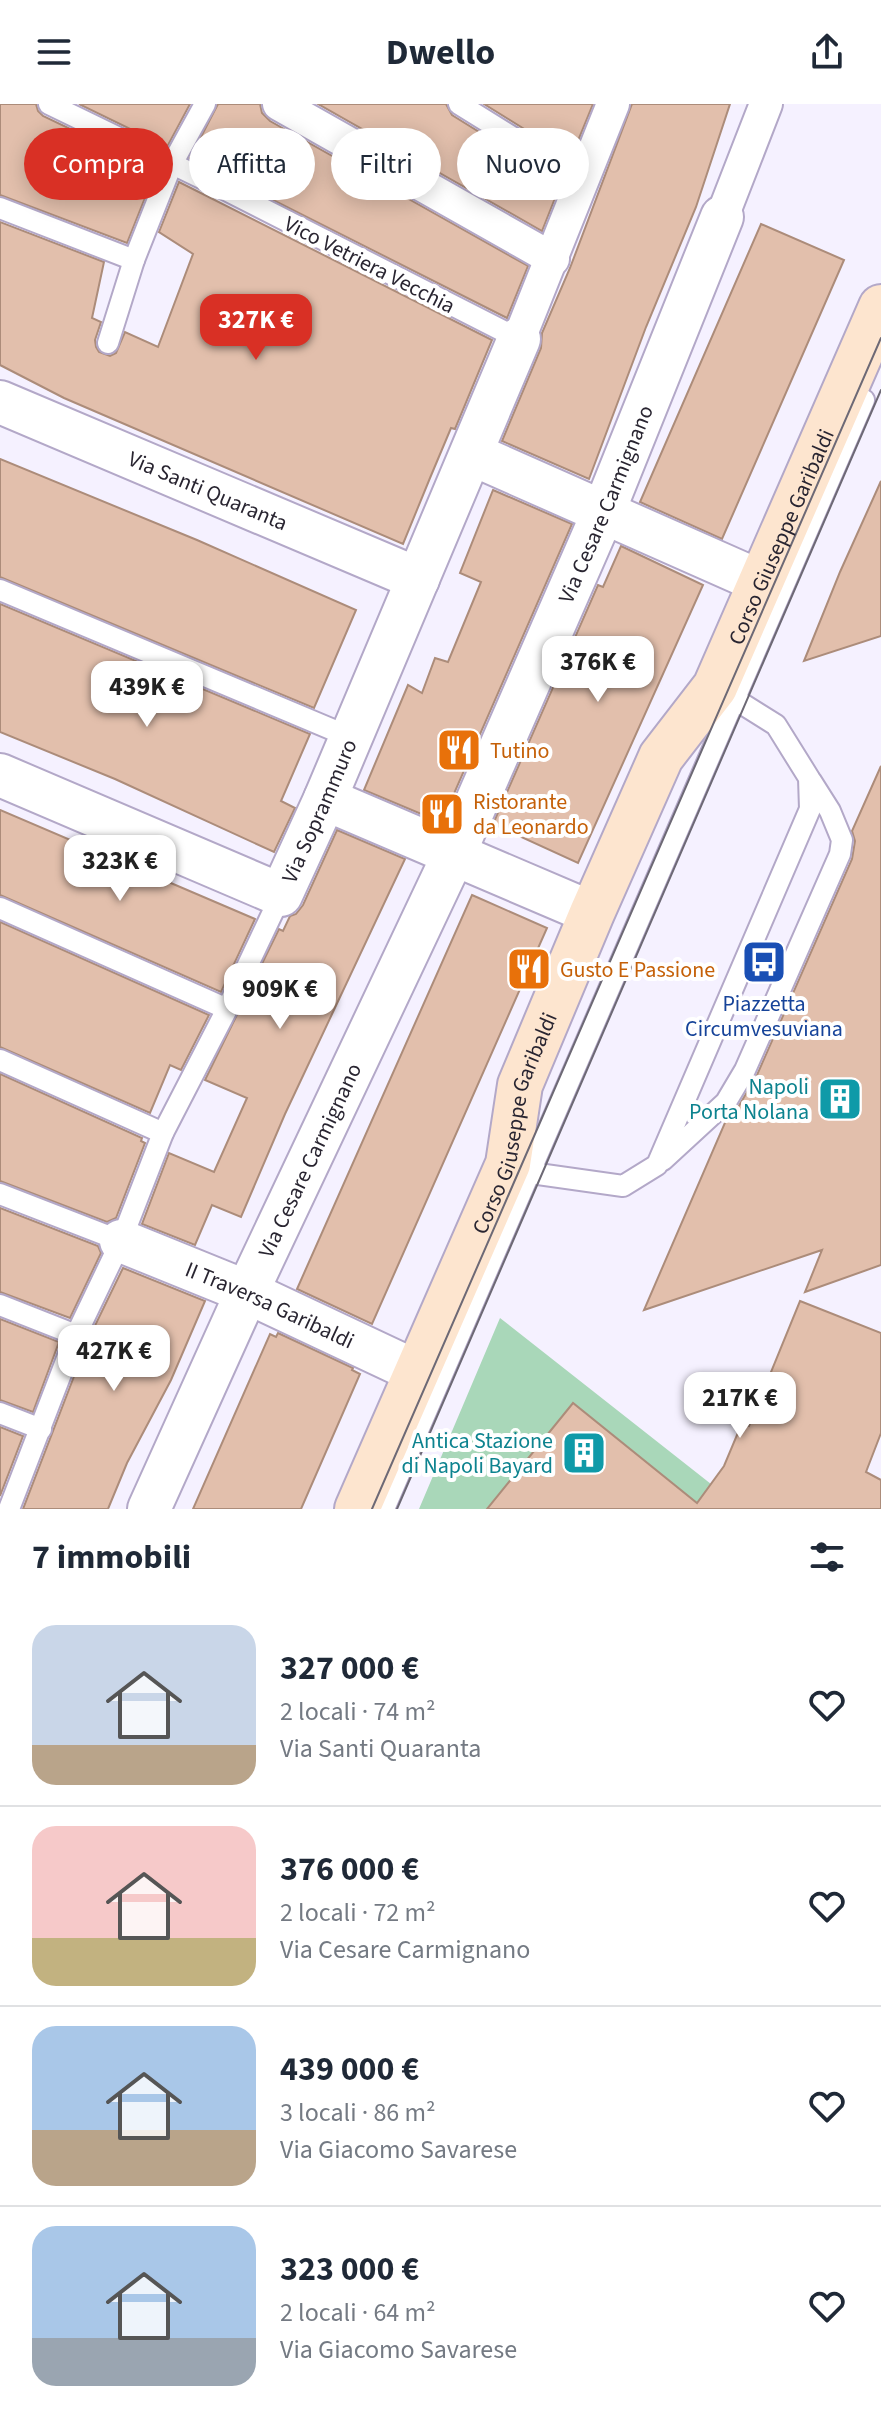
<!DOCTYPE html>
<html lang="it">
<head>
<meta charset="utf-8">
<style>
  body { margin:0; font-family:"Source Sans 3",sans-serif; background:#f2f2f3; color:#1f2937; height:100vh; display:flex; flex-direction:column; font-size:30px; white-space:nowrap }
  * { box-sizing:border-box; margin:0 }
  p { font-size:26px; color:#747a83 }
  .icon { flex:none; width:44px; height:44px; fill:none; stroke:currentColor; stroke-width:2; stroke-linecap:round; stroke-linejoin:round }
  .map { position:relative; height:1405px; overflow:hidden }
  .panel { display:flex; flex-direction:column; background:#fff; flex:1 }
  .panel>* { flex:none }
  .guide { position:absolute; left:24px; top:24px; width:834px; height:72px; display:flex; gap:16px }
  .price { position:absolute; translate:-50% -68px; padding:0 18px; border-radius:16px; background:#fff; color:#222; font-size:26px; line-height:52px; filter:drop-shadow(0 2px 4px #0008) }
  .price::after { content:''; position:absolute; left:50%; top:48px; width:24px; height:18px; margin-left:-12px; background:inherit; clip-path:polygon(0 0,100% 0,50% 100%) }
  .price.active { background:#d93025; color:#fff }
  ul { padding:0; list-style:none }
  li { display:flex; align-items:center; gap:24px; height:200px; padding:0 32px }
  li+li { border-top:2px solid #e0e1e3 }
  li span { display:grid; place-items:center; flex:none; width:224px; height:160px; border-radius:24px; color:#555 }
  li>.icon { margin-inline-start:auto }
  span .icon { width:96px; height:96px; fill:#fffc; stroke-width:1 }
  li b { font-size:34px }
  h2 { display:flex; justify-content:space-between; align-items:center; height:96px; padding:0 32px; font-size:34px }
  .tag { padding:0 28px; border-radius:36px; background:#fff; box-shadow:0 4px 20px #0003; font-size:28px; line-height:72px }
  .tag.active { background:#d93025; color:#fff }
  header { display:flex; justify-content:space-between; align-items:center; height:104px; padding:0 32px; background:#fff; font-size:36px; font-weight:700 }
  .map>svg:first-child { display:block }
  .green { fill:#a9d7b9 }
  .building { fill:#e2bfac; stroke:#ac8c7a; stroke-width:2 }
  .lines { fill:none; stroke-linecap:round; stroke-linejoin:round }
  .service-casing { stroke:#b3a8c8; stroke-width:24 }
  .pedestrian-casing { stroke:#b3a8c8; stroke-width:36 }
  .minor-casing { stroke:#b3a8c8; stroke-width:46 }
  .secondary-casing { stroke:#b3a8c8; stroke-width:48 }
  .service { stroke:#fff; stroke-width:20 }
  .pedestrian { stroke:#fff; stroke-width:32 }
  .minor { stroke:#fff; stroke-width:42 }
  .secondary { stroke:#fde5cf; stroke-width:44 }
  .tram { stroke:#6d6975; stroke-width:2 }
  .labels { text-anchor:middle; stroke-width:8; stroke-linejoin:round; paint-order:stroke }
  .street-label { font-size:22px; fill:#292531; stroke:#fff }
  .food-label { font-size:22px; fill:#c56008; stroke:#fff; text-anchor:start }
  .transit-label { font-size:22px; fill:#164399; stroke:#fff }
  .culture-label { font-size:22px; fill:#0d838f; stroke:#fff; text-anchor:end }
</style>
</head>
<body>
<header><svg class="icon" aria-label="menu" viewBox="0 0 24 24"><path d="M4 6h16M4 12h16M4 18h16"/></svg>Dwello<svg class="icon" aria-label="share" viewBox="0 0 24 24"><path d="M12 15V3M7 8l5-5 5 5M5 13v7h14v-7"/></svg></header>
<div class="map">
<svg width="881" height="1405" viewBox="0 0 881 1405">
  <rect width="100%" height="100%" fill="#f5f1ff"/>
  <path class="green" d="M500,1214l211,166 -14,19 -124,-100 -86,106h-68z"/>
  <g class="building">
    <path d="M0,0h36l2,7 5,5 113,54 -29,73 -127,-48z"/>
    <path d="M79,0h111l-23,43z"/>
    <path d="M218,0h42l2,9 8,8 258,145 -21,52 -317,-160z"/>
    <path d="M318,0h128l6,11 109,68 -19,48z"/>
    <path d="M484,0h109l-22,54z"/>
    <path d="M632,0h98l-34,103 -50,120 -57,152 -87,-38 39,-93 1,-15 28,-65z"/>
    <path d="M179,78l313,158 -37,89 -4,-1 -21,50 -27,66 -339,-146 -64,-33v-143l104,40 -12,56 9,4 -6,18 1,7 3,5 11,4 6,-3 9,-21 33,15 35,-93 -34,-22z"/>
    <path d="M761,120l83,36 -122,279 -82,-37z"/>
    <path d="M0,355l197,81 159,70 -42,98 -314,-131z"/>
    <path d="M881,377v155l-77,25 36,-89z"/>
    <path d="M493,386l79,34 -130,297 -16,-5 -62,-26 44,-105 14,8 13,-35 13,4 33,-80 -21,-9z"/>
    <path d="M621,442l82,39 -125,278 -85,-39 105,-239 5,2z"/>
    <path d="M0,500l310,130 -29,67 14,7 -21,44 -159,-73 -115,-47z"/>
    <path d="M881,662v499l-76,27 17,-42 -178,60 83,-192 10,-9 20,-34 95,-216 3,-18 -3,-10z"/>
    <path d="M0,706l255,109 -34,73 -221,-97z"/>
    <path d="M337,726l68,29 -120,255 -44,103 -29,-12 -17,40 -53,-21 27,-71 45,19 33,-74 -42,-18 74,-151 4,2 7,-15 6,-2 7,-9z"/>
    <path d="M472,791l75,33 -175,396 -75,-35z"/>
    <path d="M0,818l209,93 -28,55 -11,-5 -20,48 -150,-66z"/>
    <path d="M0,970l142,64 -1,3 4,2 -29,75 -9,4 -107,-41z"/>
    <path d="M0,1104l98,38 3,7 -31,65 -70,-26z"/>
    <path d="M123,1164l82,33 -34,79 -44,83 -19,46h-85l65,-169z"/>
    <path d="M800,1197l81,32v100l-15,39 15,8v29h-394l86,-106 124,100 27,-37 18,-43 7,3z"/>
    <path d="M0,1215l59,23 -26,70 -33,-12z"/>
    <path d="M278,1229l75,35 -1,2 8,4 -59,135h-108l77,-175 6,3z"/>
    <path d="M0,1323l23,9 -23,60z"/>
  </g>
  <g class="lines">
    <g class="service-casing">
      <g id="service">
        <path d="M49,0l173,84 297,151"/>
        <path d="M459,0l124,77"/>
        <path d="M0,104l134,52 -26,83"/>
        <path d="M134,156l38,-96 33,-60"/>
        <path d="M0,486l350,147"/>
        <path d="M0,804l227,101"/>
        <path d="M0,956l163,73"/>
        <path d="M663,1056l63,-58 19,-32 95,-216 2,-14 -12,-29 -19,-30"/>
        <path d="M521,1066l10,3 92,13 34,-21 153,-356 -1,-31 -33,-53 -51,-32"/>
        <path d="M0,1090l121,47"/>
        <path d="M0,1201l76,30"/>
        <path d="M0,1309l41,16"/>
        <path d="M9,1405l67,-174 45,-94 42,-108 64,-124 54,-114"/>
        <path d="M384,1405l480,-1109"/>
      </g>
    </g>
    <g class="pedestrian-casing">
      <g id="pedestrian">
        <path d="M279,0l274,155"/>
        <path d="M722,113l44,-113"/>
        <path d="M519,235l94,-235"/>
      </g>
    </g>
    <g class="minor-casing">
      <g id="minor">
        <path id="s1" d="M0,298l418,177"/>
        <path d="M472,350l289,128"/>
        <path id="s2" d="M0,671l281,120 44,-96 194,-460"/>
        <path d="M325,695l267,114"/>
        <path id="s3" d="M121,1137l126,51 170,80"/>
        <path id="s4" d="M149,1405l98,-217 207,-438 149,-341 119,-296"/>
      </g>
    </g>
    <g class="secondary-casing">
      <g id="secondary">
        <path id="s5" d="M357,1405l151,-345 12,-79 72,-172 69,-156 54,-70 166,-380"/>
      </g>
    </g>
    <use href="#service" class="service"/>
    <use href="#pedestrian" class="pedestrian"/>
    <use href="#minor" class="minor"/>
    <use href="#secondary" class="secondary"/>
    <g class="tram">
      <path d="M372,1405l509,-1171"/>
      <path d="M397,1405l484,-1119"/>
    </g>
  </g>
  <defs>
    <g id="restaurant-square" transform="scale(2.3)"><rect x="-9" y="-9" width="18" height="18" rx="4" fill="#e8710a" stroke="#fff"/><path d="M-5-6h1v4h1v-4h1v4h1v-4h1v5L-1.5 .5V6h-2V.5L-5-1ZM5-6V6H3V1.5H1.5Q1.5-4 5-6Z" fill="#fff"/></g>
    <g id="bus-square" transform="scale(2.3)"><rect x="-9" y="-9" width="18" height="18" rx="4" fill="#1a4fb4" stroke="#fff"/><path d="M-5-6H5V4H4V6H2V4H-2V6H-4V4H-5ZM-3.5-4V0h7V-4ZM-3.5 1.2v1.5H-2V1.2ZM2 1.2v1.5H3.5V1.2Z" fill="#fff"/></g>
    <g id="building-square" transform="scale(2.3)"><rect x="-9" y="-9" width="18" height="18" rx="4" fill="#0f9aa8" stroke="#fff"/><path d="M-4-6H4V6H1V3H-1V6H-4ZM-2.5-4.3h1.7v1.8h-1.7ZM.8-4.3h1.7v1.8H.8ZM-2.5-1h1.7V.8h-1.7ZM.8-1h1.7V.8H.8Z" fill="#fff"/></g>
  </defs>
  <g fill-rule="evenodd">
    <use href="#restaurant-square" x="459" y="646"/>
    <use href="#restaurant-square" x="442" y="710"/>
    <use href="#bus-square" x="764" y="858"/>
    <use href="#restaurant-square" x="529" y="865"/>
    <use href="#building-square" x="840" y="995"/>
    <use href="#building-square" x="584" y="1349"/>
  </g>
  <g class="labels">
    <g class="street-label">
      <text transform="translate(370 160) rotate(27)" y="8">Vico Vetriera Vecchia</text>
      <text dy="8" stroke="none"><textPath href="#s1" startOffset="226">Via Santi Quaranta</textPath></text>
      <text dy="8" stroke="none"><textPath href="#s4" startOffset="1104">Via Cesare Carmignano</textPath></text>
      <text dy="8" stroke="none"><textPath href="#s5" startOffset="1066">Corso Giuseppe Garibaldi</textPath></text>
      <text dy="8" stroke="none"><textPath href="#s2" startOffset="398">Via Soprammuro</textPath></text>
      <text dy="8" stroke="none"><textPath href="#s5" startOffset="418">Corso Giuseppe Garibaldi</textPath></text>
      <text dy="8" stroke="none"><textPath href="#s4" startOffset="384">Via Cesare Carmignano</textPath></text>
      <text dy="8" stroke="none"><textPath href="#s3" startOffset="162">II Traversa Garibaldi</textPath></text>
    </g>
    <g class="food-label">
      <text x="490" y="654">Tutino</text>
      <text x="473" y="705">Ristorante<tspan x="473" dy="25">da Leonardo</tspan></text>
      <text x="560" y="873">Gusto E Passione</text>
    </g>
    <g class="transit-label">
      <text x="764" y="907">Piazzetta<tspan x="764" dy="25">Circumvesuviana</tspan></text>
    </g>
    <g class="culture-label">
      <text x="809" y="990">Napoli<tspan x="809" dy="25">Porta Nolana</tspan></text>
      <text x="553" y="1344">Antica Stazione<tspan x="553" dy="25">di Napoli Bayard</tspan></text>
    </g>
  </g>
</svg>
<b class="price active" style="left:256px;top:258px">327K €</b>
<b class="price" style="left:598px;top:600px">376K €</b>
<b class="price" style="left:147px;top:625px">439K €</b>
<b class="price" style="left:120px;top:799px">323K €</b>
<b class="price" style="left:280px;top:927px">909K €</b>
<b class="price" style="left:114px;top:1289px">427K €</b>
<b class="price" style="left:740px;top:1336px">217K €</b>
<div class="guide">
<a class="tag active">Compra</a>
<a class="tag">Affitta</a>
<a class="tag">Filtri</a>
<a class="tag">Nuovo</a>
</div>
</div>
<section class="panel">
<h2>7 immobili<svg class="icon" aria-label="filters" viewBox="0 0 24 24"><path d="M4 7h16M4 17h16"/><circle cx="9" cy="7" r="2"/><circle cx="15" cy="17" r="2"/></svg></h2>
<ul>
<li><span style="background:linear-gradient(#c9d6e8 75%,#b9a48a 0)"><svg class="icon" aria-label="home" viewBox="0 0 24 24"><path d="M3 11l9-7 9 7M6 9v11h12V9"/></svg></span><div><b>327 000 €</b><p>2 locali · 74 m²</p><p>Via Santi Quaranta</p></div><svg class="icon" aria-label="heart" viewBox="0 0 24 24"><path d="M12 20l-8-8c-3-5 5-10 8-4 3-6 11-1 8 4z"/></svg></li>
<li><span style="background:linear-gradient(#f6c9c9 70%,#c2b280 0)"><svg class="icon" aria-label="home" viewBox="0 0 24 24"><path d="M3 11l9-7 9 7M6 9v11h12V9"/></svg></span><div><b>376 000 €</b><p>2 locali · 72 m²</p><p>Via Cesare Carmignano</p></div><svg class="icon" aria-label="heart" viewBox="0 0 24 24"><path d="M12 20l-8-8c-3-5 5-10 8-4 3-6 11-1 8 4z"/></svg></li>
<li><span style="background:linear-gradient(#a9c7e8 65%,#b9a48a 0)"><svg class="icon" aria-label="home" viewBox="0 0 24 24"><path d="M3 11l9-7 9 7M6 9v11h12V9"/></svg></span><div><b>439 000 €</b><p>3 locali · 86 m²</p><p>Via Giacomo Savarese</p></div><svg class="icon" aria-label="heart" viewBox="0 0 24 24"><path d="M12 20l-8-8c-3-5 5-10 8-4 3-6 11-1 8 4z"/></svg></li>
<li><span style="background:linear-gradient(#a9c7e8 70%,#9aa5b1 0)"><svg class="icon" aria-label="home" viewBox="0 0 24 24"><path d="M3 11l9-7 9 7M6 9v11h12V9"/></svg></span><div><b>323 000 €</b><p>2 locali · 64 m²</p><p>Via Giacomo Savarese</p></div><svg class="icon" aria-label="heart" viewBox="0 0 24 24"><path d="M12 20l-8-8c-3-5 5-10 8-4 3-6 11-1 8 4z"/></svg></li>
</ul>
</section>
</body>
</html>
